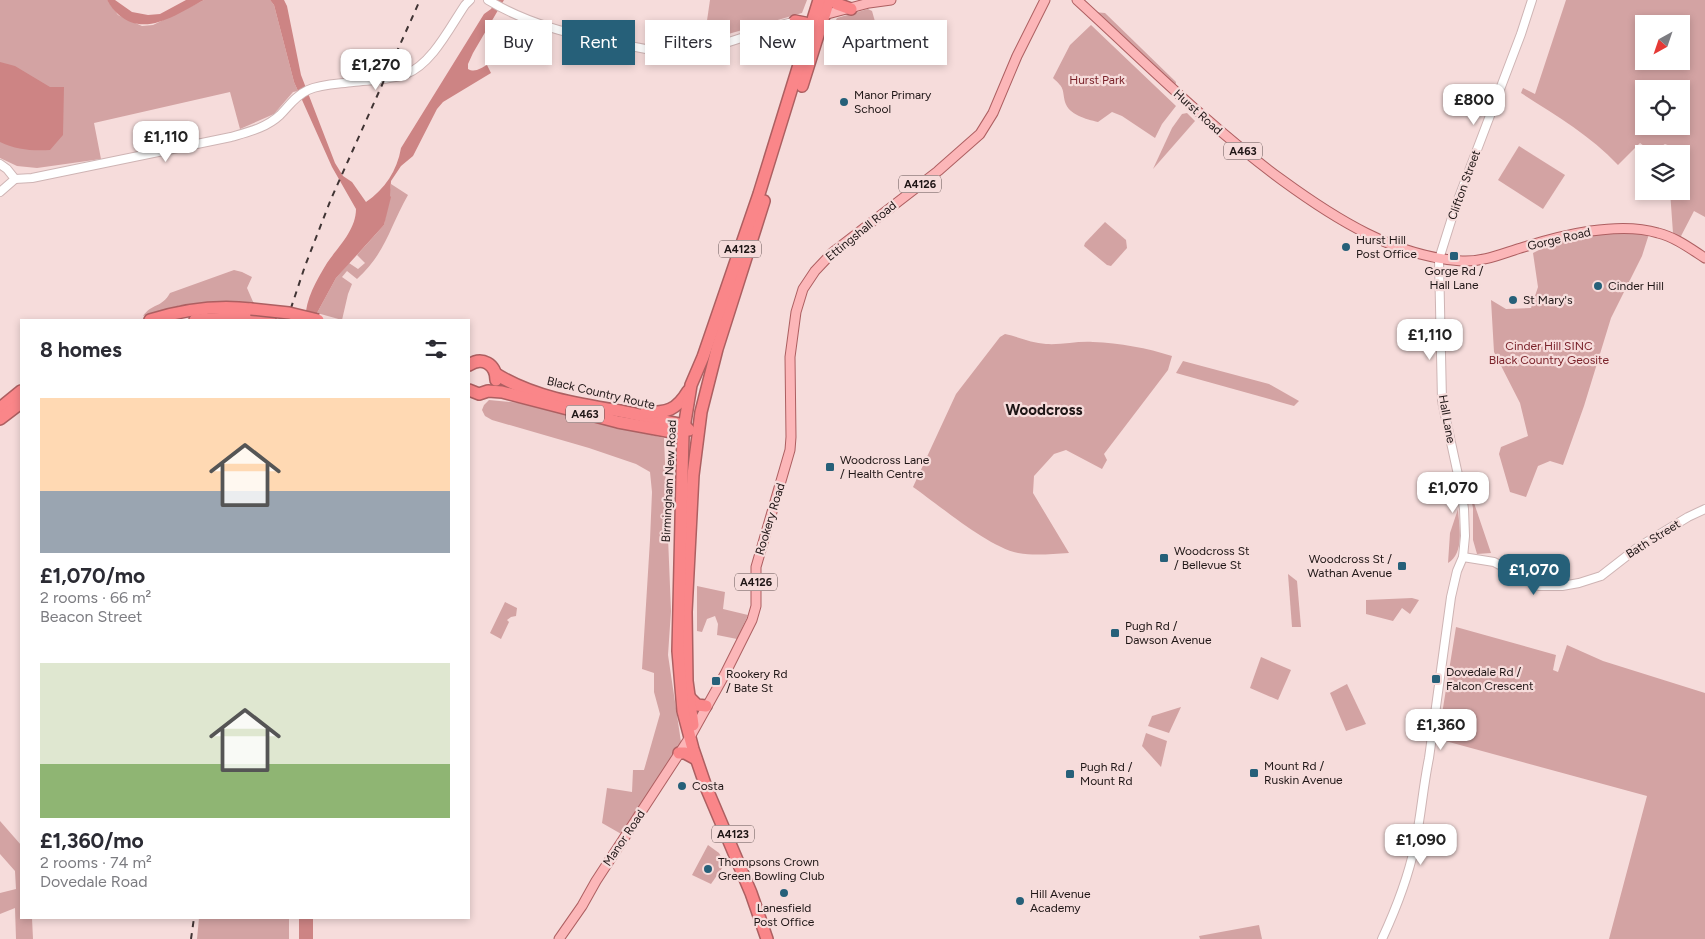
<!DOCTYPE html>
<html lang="en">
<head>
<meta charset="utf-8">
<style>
  body { margin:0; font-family:Figtree,sans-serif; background:#f2f2f3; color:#2b2b33; height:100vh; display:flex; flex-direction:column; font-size:19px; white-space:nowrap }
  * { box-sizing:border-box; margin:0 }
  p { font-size:16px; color:#7c7c81 }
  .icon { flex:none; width:28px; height:28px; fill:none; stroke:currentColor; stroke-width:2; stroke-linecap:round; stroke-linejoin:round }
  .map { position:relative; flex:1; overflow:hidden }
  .panel { position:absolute; left:20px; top:319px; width:450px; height:600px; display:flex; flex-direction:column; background:#fff; border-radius:0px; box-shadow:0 2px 8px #0003 }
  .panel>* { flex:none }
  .banner { position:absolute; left:485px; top:20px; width:475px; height:45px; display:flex; gap:10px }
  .needle { width:32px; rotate:220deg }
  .tools { position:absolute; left:1635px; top:15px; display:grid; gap:10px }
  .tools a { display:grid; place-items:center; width:55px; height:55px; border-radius:0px; background:#fff; box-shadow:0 2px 8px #0003; font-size:25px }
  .price { position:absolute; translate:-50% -42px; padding:0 11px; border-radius:10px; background:#fff; color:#222; font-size:16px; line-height:32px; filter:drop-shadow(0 1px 2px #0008) }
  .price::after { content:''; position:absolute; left:50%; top:30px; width:15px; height:11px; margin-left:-8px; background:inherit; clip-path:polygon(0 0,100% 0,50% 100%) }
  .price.on { background:#266079; color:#fff }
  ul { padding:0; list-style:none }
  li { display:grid; align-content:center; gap:10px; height:265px; padding:0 20px }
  li span { display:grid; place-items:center; height:155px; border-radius:0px; color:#555 }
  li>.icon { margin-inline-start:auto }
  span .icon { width:90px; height:90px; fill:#fffc; stroke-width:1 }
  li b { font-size:21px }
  h2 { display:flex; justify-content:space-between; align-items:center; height:60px; padding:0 20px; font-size:21px }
  .chip { padding:0 18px; border-radius:0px; background:#fff; box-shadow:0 2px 8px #0003; font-size:18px; line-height:45px }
  .chip.on { background:#266079; color:#fff }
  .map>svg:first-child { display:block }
  .green { fill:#d3a3a3; fill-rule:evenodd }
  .water { fill:#cd8484 }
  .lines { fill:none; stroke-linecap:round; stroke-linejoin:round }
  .minor-casing { stroke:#ceb4b4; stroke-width:10 }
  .major-casing { stroke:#ad5f61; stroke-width:11 }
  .highway-casing { stroke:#ad5f61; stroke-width:14 }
  .minor { stroke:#fff; stroke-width:8 }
  .major { stroke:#fcb6b8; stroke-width:9 }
  .highway { stroke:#fa8689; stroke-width:11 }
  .rail { stroke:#403434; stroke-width:2; stroke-dasharray:6 6; stroke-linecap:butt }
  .highway-bridge-casing { stroke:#ad5f61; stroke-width:14; stroke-linecap:butt }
  .highway-bridge { stroke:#fa8689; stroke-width:11 }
  .poi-dot { fill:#266079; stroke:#f6dcdb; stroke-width:2 }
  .labels { text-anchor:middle; stroke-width:4.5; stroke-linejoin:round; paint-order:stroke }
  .shield { fill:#f6dcdb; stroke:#605151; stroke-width:1 }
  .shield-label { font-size:11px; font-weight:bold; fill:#1f1616 }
  .park-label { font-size:12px; fill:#7a222a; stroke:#f6dcdb }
  .poi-label { font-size:12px; fill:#1f1616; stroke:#f6dcdb; text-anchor:start }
  .street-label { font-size:12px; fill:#1f1616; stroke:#f6dcdb }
  .quarter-label { font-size:15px; font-weight:bold; fill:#1f1616; stroke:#f6dcdb }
</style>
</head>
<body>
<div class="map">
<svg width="1705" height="939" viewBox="0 0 1705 939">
  <rect width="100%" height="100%" fill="#f6dcdb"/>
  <g class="green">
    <path d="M0,0h107l11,15 24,11 11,-1 51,-25h66l4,5 20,77 4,9 -5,1 -19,22 -34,15 -10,-37 -136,31 7,36 -64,9 -20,-2 -17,-8z"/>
    <path d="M710,0h97l-5,13 -98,28z"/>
    <path d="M1566,0h139v217l-11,-6 -14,27 -7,-5 -3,-42h11v-37h-13l5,-7 -8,-3 -13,8 -12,-9 -22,22c-28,-30 -63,-50 -97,-72l2,-5 12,6zM1644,24h37v37h-37zM1644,89h37v37h-37z"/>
    <path d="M868,9l4,2 4,14 -47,10 8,-17z"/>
    <path d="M1094,12l11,1 71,69 -1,8z"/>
    <path d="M1091,25l85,81 -14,18 -7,14 -33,-22 -10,-4 -14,10c-12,-3 -29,-7 -33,-20 -3,-14 0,-13 -12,-24l17,-33z"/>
    <path d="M1187,113l8,8 -42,48 19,-41 10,-14z"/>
    <path d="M1519,146l46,29 -22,34 -45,-29z"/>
    <path d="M391,184l17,11c-18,31 -22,58 -51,84l-10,-8 -5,6 10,7 -4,10 -6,26 -25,-7 19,-35 13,-15 9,6 7,-6 -8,-8 27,-30z"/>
    <path d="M1105,222l21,18 1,8 -16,18 -4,-1 -23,-19 1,-3z"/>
    <path d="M1599,234h50l-7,22 -31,62 -27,88 -21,59 -13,-4 -12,5 -12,31 -16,-5 -11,-38 2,-7 27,-11 -8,-33 -26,-51 -3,-52 15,9 25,-1 7,-21 -5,-34 26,-13z"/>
    <path d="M234,270l8,2 10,5 -5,11 7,16 -73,1 -38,11c9,-13 19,-8 27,-23z"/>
    <path d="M1005,334c14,3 27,9 41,10 16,1 31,-3 47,-2 27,1 54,6 79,14l-4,14 -64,84 3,6 -5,9 -36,-19 -12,4 -20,22 -1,17 36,60c-18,1 -34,3 -51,0 -30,-6 -79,-48 -105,-66l43,-93 44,-57z"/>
    <path d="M1183,361l86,23 30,17 -5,5 -118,-33z"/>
    <path d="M489,400l33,3 142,35 7,173 -3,44 13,87 -58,93 -21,-12 5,-35 25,4 1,-22h11l16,-56 -6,-22v-19l-12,-4 8,-129 2,-48 -2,-20 -14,-8 -47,-16 -97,-28 -7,-4 -3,-6 2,-5z"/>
    <path d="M1470,494l3,6 18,53 -14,1 -4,-14v-32z"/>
    <path d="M1458,509c1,17 7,44 -10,54l2,-30z"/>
    <path d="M1288,574l9,7 4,46h-9z"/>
    <path d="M697,586l28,6 -2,17 25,6 -11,24 -20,-4 1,-11 -3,-8 -8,3 -5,13 -5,-1z"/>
    <path d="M1412,598l7,2 -9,14 -8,-6 -9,13 -27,-7v-14z"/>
    <path d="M505,602l12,6 -1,8 -5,1 -4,3 2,2 -8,17 -11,-6z"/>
    <path d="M1456,627l100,28 -3,15 5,2 9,-27 36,16 102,32v246h-96l38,-143 -209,-57z"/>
    <path d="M1261,657l30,13 -13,30 -28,-12z"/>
    <path d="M1347,684l19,40 -20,7 -16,-38z"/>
    <path d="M1181,707l-12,26 -21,-7 4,-10z"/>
    <path d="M1146,733l21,8 -6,26 -19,-21z"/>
    <path d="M0,821l21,24v73h11l1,21h-17l-1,-31 -15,6v-21l16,-4 -1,-18 -15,-17z"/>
    <path d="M708,845l11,8 6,11 -14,20 -19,-9z"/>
    <path d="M199,918h90v21h-92z"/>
    <path d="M1259,925l3,14h-62l-1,-3z"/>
  </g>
  <g class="water">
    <path d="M107,0h8l17,12 16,3 12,-1 26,-14h18c-26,13 -58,38 -85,15 -5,-4 -9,-10 -12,-15z"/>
    <path d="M270,0h14l3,6 14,69 34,88 8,13 9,6 14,20c19,-13 31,-31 35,-54l83,-134 7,-5 6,-9h7l-31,53 -5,11v5c7,4 13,-1 19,-4l4,8 -48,29 -6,7 -24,47 -12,10 -10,15 -1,15 1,1 -7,28 -48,53 -19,35 -2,7h-10c1,-22 11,-39 22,-57 11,-16 29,-33 29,-54l-24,-42 -38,-85 -20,-77z"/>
    <path d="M0,62l15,4 35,21h14l-1,48 -13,15c-18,1 -33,0 -50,-8z"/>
    <rect x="299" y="918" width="14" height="21"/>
  </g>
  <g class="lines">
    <g class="minor-casing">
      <g id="minor">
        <path d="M488,0c41,25 86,35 133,44 24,5 49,11 75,7 35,-7 67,-23 102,-30"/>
        <path d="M0,164l7,5 8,10"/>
        <path d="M15,179l17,-1 199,-41c17,-5 35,-9 49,-22 9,-9 15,-19 28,-25 13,-6 31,-6 45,-8 17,-2 37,-2 53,-8 26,-10 44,-47 59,-69l5,-5"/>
        <path d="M0,192l15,-13"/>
        <path d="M1463,557l31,5 45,24h23l17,-3 22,-7 36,-28 51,-31 17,-8"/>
        <path d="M1382,939c14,-30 26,-61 33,-94 6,-29 8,-58 14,-87l22,-161 6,-26 6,-14 2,-21 -1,-27 -4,-25 -18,-83 -3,-142 17,-54 65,-171 11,-34"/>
      </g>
    </g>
    <g class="major-casing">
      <g id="major">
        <path d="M1077,0c68,62 130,125 205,180 52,38 113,77 180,81 23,1 41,-8 62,-14 39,-12 94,-26 134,-14 17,4 33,16 47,25"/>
        <path d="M820,16l49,-13 22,-3"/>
        <path d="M559,939l23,-33 14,-25 94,-144 35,-63 27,-54 4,-14v-39l34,-117 1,-13 -1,-80 6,-45 7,-23 12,-18 18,-19 105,-81 42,-37 13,-21 24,-57 28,-56"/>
      </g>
    </g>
    <g class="highway-casing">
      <g id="highway">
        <path d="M835,0l2,4 14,5"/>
        <path d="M795,21l10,2 6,5"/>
        <path d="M802,86l27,-86"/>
        <path d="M150,320c32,-10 68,-15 101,-11"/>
        <path d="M195,320l49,-3 26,3"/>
        <path d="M469,365c13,-9 27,-1 27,15"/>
        <path d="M496,374c37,23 81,30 124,37 21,4 42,10 64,14l5,5"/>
        <path d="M469,390l10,4 9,-3 14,1 116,30 65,12"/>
        <path d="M0,408l21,-17"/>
        <path d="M645,413c22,-1 31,-2 43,-22"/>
        <path d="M0,419l21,-16"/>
        <path d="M689,697l8,8 9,1"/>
        <path d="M693,725l-6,-44 -1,-69 7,-137 8,-63 16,-63 47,-148"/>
        <path d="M679,753h6l11,6"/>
        <path d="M767,939l-16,-46 -45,-106 -13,-38 -10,-38 -5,-60 5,-217 8,-49 12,-28 56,-163 60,-194"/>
      </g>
    </g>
    <use href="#minor" class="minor"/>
    <use href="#major" class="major"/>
    <use href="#highway" class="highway"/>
    <g class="rail">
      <path d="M287,320l18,-54 26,-67 89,-199"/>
      <path d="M191,939l3,-21"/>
    </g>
    <g class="highway-bridge-casing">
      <path id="highway-bridge" d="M251,309l38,4 29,7"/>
    </g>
    <use href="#highway-bridge" class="highway-bridge"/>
  </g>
  <g class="poi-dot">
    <circle cx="844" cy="102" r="5"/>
    <circle cx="1346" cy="247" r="5"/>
    <rect x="1449" y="251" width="10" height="10" rx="2.5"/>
    <circle cx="1598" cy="286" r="5"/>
    <circle cx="1513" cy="300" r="5"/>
    <rect x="825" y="462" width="10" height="10" rx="2.5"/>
    <rect x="1159" y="553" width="10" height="10" rx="2.5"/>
    <rect x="1397" y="561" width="10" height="10" rx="2.5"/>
    <rect x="1110" y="628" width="10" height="10" rx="2.5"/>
    <rect x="1431" y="674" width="10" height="10" rx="2.5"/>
    <rect x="711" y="676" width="10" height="10" rx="2.5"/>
    <rect x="1249" y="768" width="10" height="10" rx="2.5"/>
    <rect x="1065" y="769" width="10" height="10" rx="2.5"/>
    <circle cx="682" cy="786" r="5"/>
    <circle cx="708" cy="869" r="5"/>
    <circle cx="784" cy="893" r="5"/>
    <circle cx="1020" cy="901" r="5"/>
  </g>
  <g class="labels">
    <g class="shield">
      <rect x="1224" y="142.5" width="38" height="17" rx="4"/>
      <rect x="899" y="175.5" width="42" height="17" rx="4"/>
      <rect x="719" y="240.5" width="42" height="17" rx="4"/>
      <rect x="566" y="405.5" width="38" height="17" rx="4"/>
      <rect x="735" y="573.5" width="42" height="17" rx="4"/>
      <rect x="712" y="825.5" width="42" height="17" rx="4"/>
    </g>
    <g class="shield-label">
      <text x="1243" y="155">A463</text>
      <text x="920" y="188">A4126</text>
      <text x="740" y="253">A4123</text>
      <text x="585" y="418">A463</text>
      <text x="756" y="586">A4126</text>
      <text x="733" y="838">A4123</text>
    </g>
    <g class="park-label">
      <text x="1097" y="84">Hurst Park</text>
      <text x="1549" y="350">Cinder Hill SINC<tspan x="1549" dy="14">Black Country Geosite</tspan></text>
    </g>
    <g class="poi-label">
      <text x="854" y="99">Manor Primary<tspan x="854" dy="14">School</tspan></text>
      <text x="1356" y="244">Hurst Hill<tspan x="1356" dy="14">Post Office</tspan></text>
      <text x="1454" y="275" text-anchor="middle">Gorge Rd /<tspan x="1454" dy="14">Hall Lane</tspan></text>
      <text x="1608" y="290">Cinder Hill</text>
      <text x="1523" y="304">St Mary's</text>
      <text x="840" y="464">Woodcross Lane<tspan x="840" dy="14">/ Health Centre</tspan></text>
      <text x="1174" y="555">Woodcross St<tspan x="1174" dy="14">/ Bellevue St</tspan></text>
      <text x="1392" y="563" text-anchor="end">Woodcross St /<tspan x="1392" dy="14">Wathan Avenue</tspan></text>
      <text x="1125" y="630">Pugh Rd /<tspan x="1125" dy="14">Dawson Avenue</tspan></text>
      <text x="1446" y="676">Dovedale Rd /<tspan x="1446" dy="14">Falcon Crescent</tspan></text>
      <text x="726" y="678">Rookery Rd<tspan x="726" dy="14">/ Bate St</tspan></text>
      <text x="1264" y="770">Mount Rd /<tspan x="1264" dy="14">Ruskin Avenue</tspan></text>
      <text x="1080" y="771">Pugh Rd /<tspan x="1080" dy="14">Mount Rd</tspan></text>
      <text x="692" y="790">Costa</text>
      <text x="718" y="866">Thompsons Crown<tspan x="718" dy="14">Green Bowling Club</tspan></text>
      <text x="1030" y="898">Hill Avenue<tspan x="1030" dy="14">Academy</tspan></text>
      <text x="784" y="912" text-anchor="middle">Lanesfield<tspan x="784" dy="14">Post Office</tspan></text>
    </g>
    <g class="street-label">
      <text transform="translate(1198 112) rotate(42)" y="4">Hurst Road</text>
      <text transform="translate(1464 185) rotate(-70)" y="4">Clifton Street</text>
      <text transform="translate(861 231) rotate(-39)" y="4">Ettingshall Road</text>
      <text transform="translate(1559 239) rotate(-13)" y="4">Gorge Road</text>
      <text transform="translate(601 393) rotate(13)" y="4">Black Country Route</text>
      <text transform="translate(1447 419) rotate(80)" y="4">Hall Lane</text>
      <text transform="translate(669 481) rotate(-87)" y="4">Birmingham New Road</text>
      <text transform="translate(770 519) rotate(-73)" y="4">Rookery Road</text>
      <text transform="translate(1653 539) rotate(-32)" y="4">Bath Street</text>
      <text transform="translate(624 838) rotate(-56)" y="4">Manor Road</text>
    </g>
    <g class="quarter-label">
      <text x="1044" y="415">Woodcross</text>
    </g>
  </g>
</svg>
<div class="tools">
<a><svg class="needle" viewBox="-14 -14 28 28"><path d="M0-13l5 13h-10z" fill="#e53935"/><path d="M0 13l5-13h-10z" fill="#7c7c81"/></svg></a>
<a><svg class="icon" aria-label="locate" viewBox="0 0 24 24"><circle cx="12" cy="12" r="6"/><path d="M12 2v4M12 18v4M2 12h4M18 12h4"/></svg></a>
<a><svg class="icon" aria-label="layers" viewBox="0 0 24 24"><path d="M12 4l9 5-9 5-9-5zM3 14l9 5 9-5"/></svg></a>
</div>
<b class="price" style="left:376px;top:91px">£1,270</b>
<b class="price" style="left:1474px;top:126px">£800</b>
<b class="price" style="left:166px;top:163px">£1,110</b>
<b class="price" style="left:1430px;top:361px">£1,110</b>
<b class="price" style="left:1453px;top:514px">£1,070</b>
<b class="price on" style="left:1534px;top:596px">£1,070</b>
<b class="price" style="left:1441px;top:751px">£1,360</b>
<b class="price" style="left:1421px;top:866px">£1,090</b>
<div class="banner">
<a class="chip">Buy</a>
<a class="chip on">Rent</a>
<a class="chip">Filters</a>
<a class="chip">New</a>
<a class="chip">Apartment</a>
</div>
<section class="panel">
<h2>8 homes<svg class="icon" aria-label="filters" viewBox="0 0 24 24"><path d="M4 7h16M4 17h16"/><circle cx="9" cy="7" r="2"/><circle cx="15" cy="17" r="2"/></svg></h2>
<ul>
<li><span style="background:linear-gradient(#ffd9b3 60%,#9aa5b1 0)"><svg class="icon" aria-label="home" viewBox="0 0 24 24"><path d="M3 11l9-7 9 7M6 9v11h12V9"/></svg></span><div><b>£1,070/mo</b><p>2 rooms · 66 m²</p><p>Beacon Street</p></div></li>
<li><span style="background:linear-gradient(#dfe7d0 65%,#8fb573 0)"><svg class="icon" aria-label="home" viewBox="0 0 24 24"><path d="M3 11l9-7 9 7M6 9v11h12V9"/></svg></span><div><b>£1,360/mo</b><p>2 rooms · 74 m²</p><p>Dovedale Road</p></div></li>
</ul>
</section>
</div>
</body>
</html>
